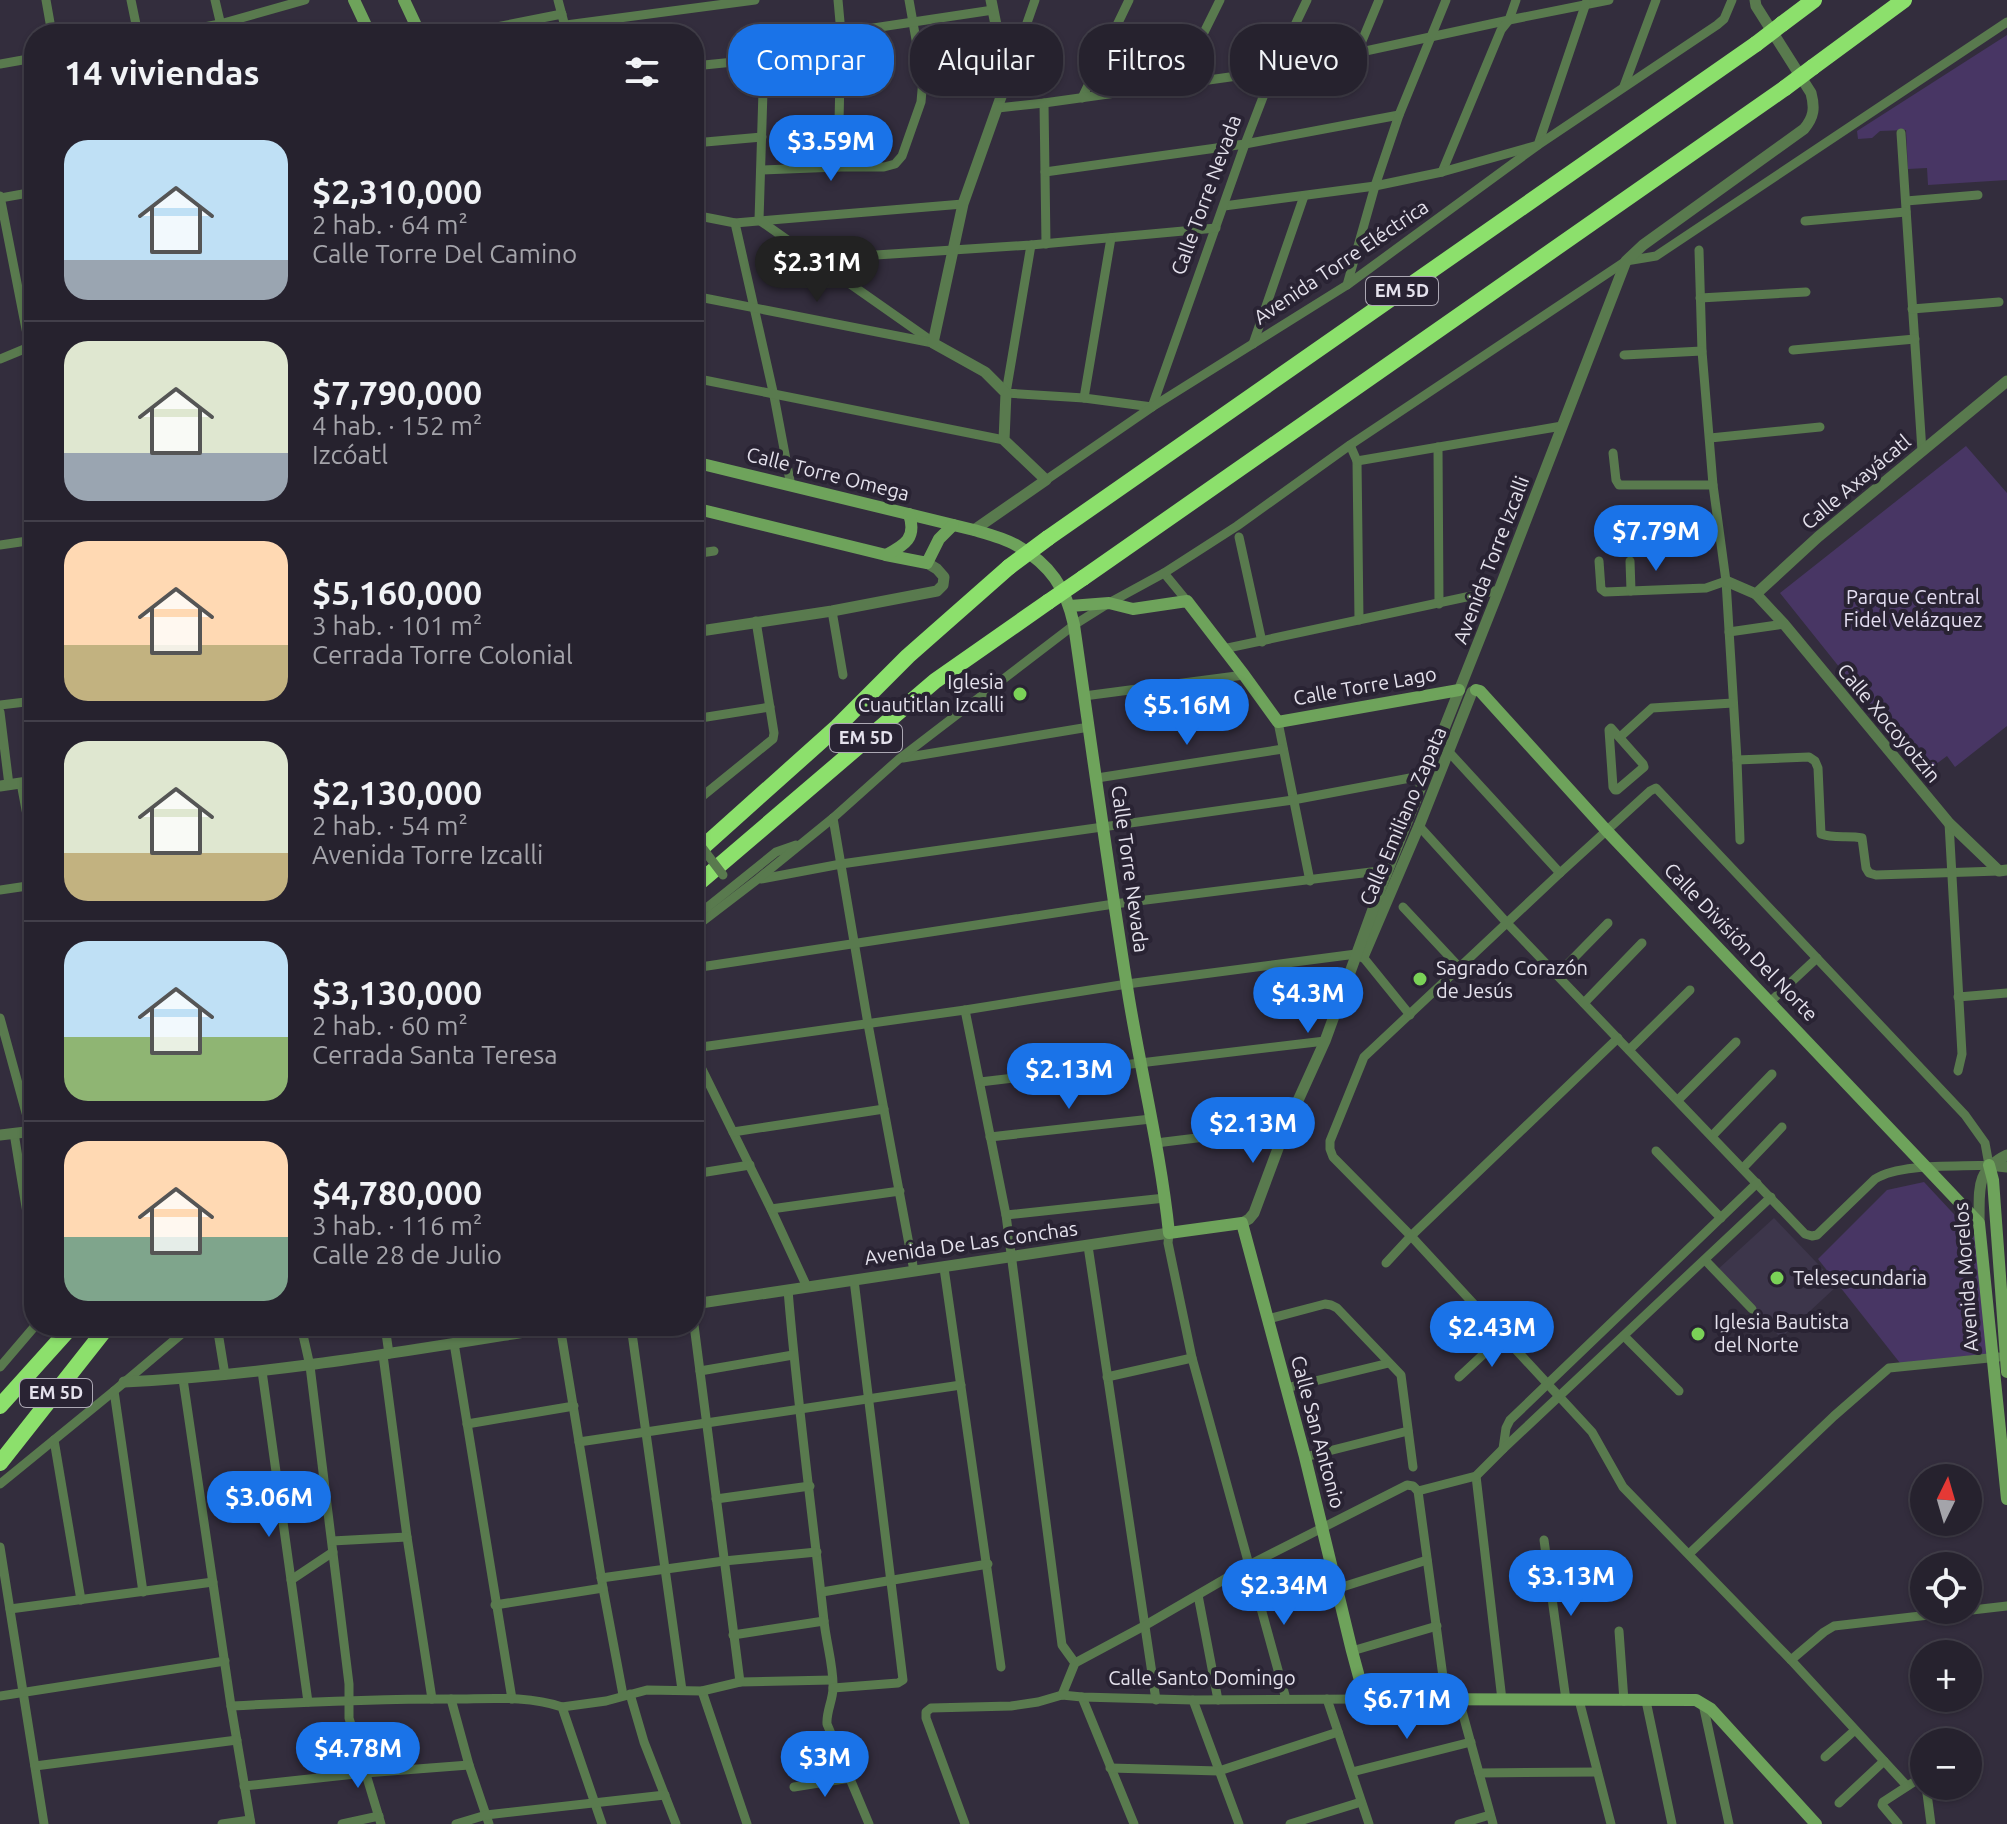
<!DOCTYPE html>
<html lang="es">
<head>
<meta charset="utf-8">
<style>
  body { margin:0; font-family:Ubuntu,sans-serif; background:#322f3a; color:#f1f3f6; height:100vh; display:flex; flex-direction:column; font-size:30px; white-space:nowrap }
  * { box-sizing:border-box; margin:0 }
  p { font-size:26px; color:#a4a4aa }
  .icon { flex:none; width:44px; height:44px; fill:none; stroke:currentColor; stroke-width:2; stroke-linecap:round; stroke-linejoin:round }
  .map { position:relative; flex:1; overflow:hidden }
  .panel { position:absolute; left:24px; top:24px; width:680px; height:1312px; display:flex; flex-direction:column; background:#26222e; border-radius:32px; box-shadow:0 2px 6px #0004,0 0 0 2px #423f4a }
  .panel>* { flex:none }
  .banner { position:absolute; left:728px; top:24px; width:760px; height:72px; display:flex; gap:16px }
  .needle { width:52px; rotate:5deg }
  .controls { position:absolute; left:1910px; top:1464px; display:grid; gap:16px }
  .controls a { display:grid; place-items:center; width:72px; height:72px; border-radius:50%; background:#26222e; box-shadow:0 2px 6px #0004,0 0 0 2px #423f4a; font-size:40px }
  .price { position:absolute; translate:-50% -68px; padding:0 18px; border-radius:28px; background:#1a73e8; color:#fff; font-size:26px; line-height:52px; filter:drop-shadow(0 2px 4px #0008) }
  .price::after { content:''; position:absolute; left:50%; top:48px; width:24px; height:18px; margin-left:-12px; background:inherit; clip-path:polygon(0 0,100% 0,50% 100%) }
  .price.active { background:#222; color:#fff }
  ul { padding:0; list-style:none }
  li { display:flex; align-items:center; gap:24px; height:200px; padding:0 40px }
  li+li { border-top:2px solid #423f4a }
  li span { display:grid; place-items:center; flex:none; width:224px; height:160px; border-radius:24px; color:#555 }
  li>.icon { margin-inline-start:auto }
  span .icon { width:96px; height:96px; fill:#fffc; stroke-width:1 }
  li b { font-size:34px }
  h2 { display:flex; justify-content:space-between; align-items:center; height:96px; padding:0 40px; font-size:34px }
  .pill { padding:0 28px; border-radius:32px; background:#26222e; box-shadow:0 2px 6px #0004,0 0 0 2px #423f4a; font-size:28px; line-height:72px }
  .pill.active { background:#1a73e8; color:#fff }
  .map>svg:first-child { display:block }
  .built { fill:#3d364b }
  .green { fill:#483664 }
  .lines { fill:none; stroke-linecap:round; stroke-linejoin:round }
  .minor { stroke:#597a4e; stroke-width:9 }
  .tertiary { stroke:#597a4e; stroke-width:11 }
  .secondary { stroke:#6ea35b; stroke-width:12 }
  .motorway { stroke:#8ce06c; stroke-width:16 }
  .minor-bridge { stroke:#597a4e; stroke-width:9 }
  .motorway-bridge { stroke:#8ce06c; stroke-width:16 }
  .poi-dot { fill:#7ad157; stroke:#292333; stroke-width:3 }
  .labels { text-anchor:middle; stroke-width:8; stroke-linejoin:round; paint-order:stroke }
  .shield { fill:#292333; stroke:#aca8b4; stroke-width:2 }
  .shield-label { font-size:18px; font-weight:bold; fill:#e4e1ec }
  .street-label { font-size:20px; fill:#e4e1ec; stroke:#292333 }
  .park-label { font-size:20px; fill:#e5dff3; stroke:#292333 }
  .poi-label { font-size:20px; fill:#e4e1ec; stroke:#292333; text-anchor:start }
</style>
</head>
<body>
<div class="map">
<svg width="2007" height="1824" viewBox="0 0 2007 1824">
  <rect width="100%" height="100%" fill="#332d3d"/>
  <path class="built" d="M1774,1218l64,67 -57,53 -65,-67z"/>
  <g class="green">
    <path d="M2007,35v145l-79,5 -1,-17 -19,1 -2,-39 -26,1 -8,7 -14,1 -1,-8z"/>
    <path d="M1966,446l41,47v233l-52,41 -8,-11 -23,17 -144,-180z"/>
    <path d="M1924,1182l54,58 9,114 -87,9 -82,-104 69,-69z"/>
  </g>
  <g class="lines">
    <g class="minor">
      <path d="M46,0l6,34"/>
      <path d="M131,0l7,34"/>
      <path d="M215,0l8,34"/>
      <path d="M558,0l9,34"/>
      <path d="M566,25l189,-25"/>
      <path d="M167,34l53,-10 85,-24"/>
      <path d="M461,34l101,-20"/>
      <path d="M1357,53l22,-53"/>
      <path d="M0,64l34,-6"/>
      <path d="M694,66l70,-7"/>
      <path d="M1007,80l28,-80"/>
      <path d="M1178,85l42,-85"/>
      <path d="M1624,86l32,-86"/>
      <path d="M1082,98l47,-98"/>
      <path d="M1044,103l2,141"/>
      <path d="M998,108l46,-5 229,-32 236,-51 100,-20"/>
      <path d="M1901,133l21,318"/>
      <path d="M694,143l68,-6"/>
      <path d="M838,167l3,-134 -3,-33"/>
      <path d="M761,170l77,-3h46l11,-3 7,-8 19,-54 2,-23 -14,-79"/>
      <path d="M1045,172l200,-28 154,-29"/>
      <path d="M1442,172l59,-142 8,-10 7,-20"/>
      <path d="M0,196l34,174"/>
      <path d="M0,198l34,-6"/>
      <path d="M1906,201l72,-6"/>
      <path d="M1224,206l151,-20 67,-14 96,-27 48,-142"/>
      <path d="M694,215l41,8 228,-19"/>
      <path d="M759,220l5,-161 3,-15 226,-34"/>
      <path d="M759,220l171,120"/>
      <path d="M1805,221l101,-9"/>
      <path d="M735,223l39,173 17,90"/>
      <path d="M1031,245l-25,148 78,5 68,9 93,-263 28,-73 34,-71"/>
      <path d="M1699,250l3,101 11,134 13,96 11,179 3,80"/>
      <path d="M814,259l217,-14 185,-17"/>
      <path d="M1347,285l28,-99 24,-71 47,-115"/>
      <path d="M694,296l239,47"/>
      <path d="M1700,298l106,-6"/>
      <path d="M1912,309l87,-7"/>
      <path d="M1253,344l51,-148"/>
      <path d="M1793,350l122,-11"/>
      <path d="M1624,355l78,-4"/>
      <path d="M0,359l34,-14"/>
      <path d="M694,378l310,62"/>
      <path d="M1084,398l27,-160"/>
      <path d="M1710,438l110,-11"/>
      <path d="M1350,445l7,16 2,159"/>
      <path d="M1438,447l1,157"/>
      <path d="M1613,453l3,27 3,5h94"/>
      <path d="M1357,461l205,-35"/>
      <path d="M1046,480l106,-73 195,-122 191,-140 179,-120 7,-6 8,-19"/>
      <path d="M1239,537l23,105"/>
      <path d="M0,545l34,-5"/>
      <path d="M694,554l20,-3"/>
      <path d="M1599,561l2,28 4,3 101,-4 20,-7"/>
      <path d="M1630,561l1,30"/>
      <path d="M1164,573l23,28"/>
      <path d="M832,611l11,64"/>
      <path d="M1729,632l55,-8"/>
      <path d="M1223,649l276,-59"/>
      <path d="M1084,696l160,-21"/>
      <path d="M0,705l34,-4"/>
      <path d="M0,712l9,73"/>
      <path d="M694,719l76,-12"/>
      <path d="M1278,722l32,159"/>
      <path d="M1611,728l32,36 1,3 -27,23h-2l-2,-3 -4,-57z"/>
      <path d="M1620,737l32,-29 81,-5"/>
      <path d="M1449,752l111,121"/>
      <path d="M903,758l186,-31"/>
      <path d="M1737,760l72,-3 6,4 3,7 3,66c13,5 28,1 41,4l4,30 3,5 7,2 123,-4"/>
      <path d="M1097,778l186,-29"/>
      <path d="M21,783l13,70"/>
      <path d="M694,803l79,-64 1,-6 -18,-112"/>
      <path d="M833,818l35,206 46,247"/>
      <path d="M1949,823l13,231 -4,17"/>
      <path d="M1419,826l88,97 298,311 7,2 5,-1 58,-56c25,-16 84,-12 114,-14l-4,-22 -20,-28 -309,-327 -6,3 -90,82 -196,184 -34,84v8l3,8 78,79 181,196 31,55 168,173 116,126"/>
      <path d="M761,879l80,-15 452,-64 133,-25"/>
      <path d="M0,890l34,-5"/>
      <path d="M1403,907l57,61"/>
      <path d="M694,918l82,-66 20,-7"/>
      <path d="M694,928l64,-49 75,-61 66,-59 175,-134 35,-22 55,-30 73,-47 113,-81 276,-184 30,-5 351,-234"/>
      <path d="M694,968l420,-64 273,-34"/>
      <path d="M1557,975l51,-52"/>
      <path d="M1958,997l49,-4"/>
      <path d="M1771,1001l46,-43"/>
      <path d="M1584,1003l58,-60"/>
      <path d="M965,1010l41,205 56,430 13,18"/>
      <path d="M0,1018l31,113"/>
      <path d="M694,1048l271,-38 162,-26 229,-30 7,3 47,58"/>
      <path d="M1629,1050l61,-60"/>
      <path d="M694,1053l77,156 36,78"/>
      <path d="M980,1082l345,-41"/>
      <path d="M1678,1100l58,-58"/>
      <path d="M733,1132l151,-23"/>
      <path d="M14,1133l20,123"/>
      <path d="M1712,1136l60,-62"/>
      <path d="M990,1137l161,-18"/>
      <path d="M1156,1143l130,-16"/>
      <path d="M1656,1151l65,67"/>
      <path d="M1743,1168l39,-41"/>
      <path d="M694,1174l56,-9"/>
      <path d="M771,1209l129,-18"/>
      <path d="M1006,1215l159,-17"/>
      <path d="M1169,1233l-1,10 24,115 94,341"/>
      <path d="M1088,1246l68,454"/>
      <path d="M1705,1260l47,49"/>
      <path d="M1386,1263l25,-27 207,-198"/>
      <path d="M944,1268l57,399"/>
      <path d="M788,1290c9,110 24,221 36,331 2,21 10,47 9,67 0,12 -7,24 -6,36l42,100"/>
      <path d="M1268,1319l57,-15 6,1 6,3 64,67 12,92"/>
      <path d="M217,1326l8,49"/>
      <path d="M301,1326l9,40 39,318v34l32,106"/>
      <path d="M385,1326l4,28"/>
      <path d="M463,1326l3,14"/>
      <path d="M560,1326l43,262 20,107"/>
      <path d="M631,1326l51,364"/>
      <path d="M1624,1336l55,55"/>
      <path d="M454,1343l58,356"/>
      <path d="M383,1355l24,182 25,162"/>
      <path d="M0,1367l35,-41"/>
      <path d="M262,1371l46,331"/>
      <path d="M700,1371l93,-16"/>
      <path d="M1107,1377l85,-19"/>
      <path d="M1459,1377l44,-41"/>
      <path d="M183,1379l48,327 20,118"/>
      <path d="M1286,1388l103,-25"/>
      <path d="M114,1391l29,201"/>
      <path d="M467,1424l107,-18"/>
      <path d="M54,1440l27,160"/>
      <path d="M579,1442l382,-57"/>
      <path d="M1503,1449l3,-21 4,-8 247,-237"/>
      <path d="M1305,1457l103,-26"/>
      <path d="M1476,1476l26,224"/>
      <path d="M0,1484l114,-93 77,-65"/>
      <path d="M1418,1491l28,208"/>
      <path d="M716,1499l94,-13"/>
      <path d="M1544,1540l22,160"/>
      <path d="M332,1541l75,-4"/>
      <path d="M0,1547l44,277"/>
      <path d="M1689,1554l145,-138 55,-48 110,-11"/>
      <path d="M601,1578l123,-17 93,-9"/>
      <path d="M291,1580l42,-28"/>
      <path d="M1336,1589l91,-29"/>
      <path d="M822,1592l166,-28"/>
      <path d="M1198,1595l20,105"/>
      <path d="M495,1605l108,-17"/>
      <path d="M10,1609l203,-27"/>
      <path d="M1619,1631l5,70"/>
      <path d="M733,1635l91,-14"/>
      <path d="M1352,1651l85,-25"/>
      <path d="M1791,1660l33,-28 10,-6 173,-20"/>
      <path d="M740,1682l92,-2"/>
      <path d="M833,1688l65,-5 5,-3 -49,-400"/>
      <path d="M702,1691l45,133"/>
      <path d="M630,1694l14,48 32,82"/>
      <path d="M1062,1695l13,-32 69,-37 105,-61 158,-80 6,1 5,5 58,-15 27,-27 268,-252"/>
      <path d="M0,1696l225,-35"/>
      <path d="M1082,1697l52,127"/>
      <path d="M451,1699l18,66 20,59"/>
      <path d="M1327,1699l42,125"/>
      <path d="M1193,1700l46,124"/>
      <path d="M1459,1700l34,124"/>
      <path d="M1579,1700l32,124"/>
      <path d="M1646,1701l26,123"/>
      <path d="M1703,1704l26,120"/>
      <path d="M231,1706c74,-4 147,-7 221,-7 36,0 75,-4 110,8l40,117"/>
      <path d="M562,1707l44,-6 41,-11 55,1 38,-9 -46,-357"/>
      <path d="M1825,1757l30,-27"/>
      <path d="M35,1766l202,-26"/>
      <path d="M1110,1768l109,3 119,-39"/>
      <path d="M1352,1772l119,-30"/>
      <path d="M1479,1773l118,-1"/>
      <path d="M244,1786l121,-13 104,-8"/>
      <path d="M1926,1786l5,38"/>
      <path d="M794,1787l56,-9"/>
      <path d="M1839,1803l45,-42"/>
      <path d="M222,1824l28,-4"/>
      <path d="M342,1824l37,-8"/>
      <path d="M456,1824l30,-9 179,-20"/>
      <path d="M965,1824l-39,-106v-6l5,-4 80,-2 27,-4 24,-7 20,2 111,3 172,-1"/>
      <path d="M1290,1824l71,-22"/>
      <path d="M1459,1824l31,-9"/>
      <path d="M1898,1824l-16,-19 1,-3 37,-24h4"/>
    </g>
    <g class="tertiary">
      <path d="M974,530l72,-50 -42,-40 2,-47 -21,-21 -52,-29 30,-139 44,-124 -16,-80"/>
      <path d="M1726,581l30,13 62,-57 189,-156"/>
      <path d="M1756,594l28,30 165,199 50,48 8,-1"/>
      <path d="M694,632l138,-21 105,-20 6,-6 1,-8 -7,-8 -10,-6"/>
      <path d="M0,786l34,-5"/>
      <path d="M1363,957l56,-131 53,-134 4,-2"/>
      <path d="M0,1135l34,-4"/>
      <path d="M1989,1165l18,2"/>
      <path d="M1242,1223l7,-4 5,-6 32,-86 39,-86 55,-151 119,-300 127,-329 17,-16 161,-116c10,-12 11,-21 7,-36l-55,-87 -1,-6"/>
      <path d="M1979,1223c1,-32 -5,-52 28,-68"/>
      <path d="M694,1304l475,-71"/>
      <path d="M124,1382c148,-7 293,-33 438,-56"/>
    </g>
    <g class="secondary">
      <path d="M354,0l16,34"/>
      <path d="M404,0l16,34"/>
      <path d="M694,462l280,68c14,4 30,8 42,15 34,19 50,43 58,80 18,125 35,250 55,374 13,78 32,156 40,234l73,-10 63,234 47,194 13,48 331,1 15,9 105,115"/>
      <path d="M694,508l192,47 41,8 12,-24 14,-14"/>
      <path d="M886,555c19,-10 31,-17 23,-41"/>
      <path d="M1070,606l39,-3 24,6 54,-8 57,74 34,47 181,-32"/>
      <path d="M1476,690l4,1 126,139 373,393 28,276"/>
      <path d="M1989,1165l4,15 14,192"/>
    </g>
    <g class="motorway">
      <path d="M1782,24l32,-24"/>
      <path d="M1813,67l91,-67"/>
      <path d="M1048,538l708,-494"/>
      <path d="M1083,578l702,-490"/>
      <path d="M694,855l143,-128 71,-71 101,-89"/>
      <path d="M694,887l241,-206 113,-79"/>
      <path d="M0,1406l72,-80"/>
      <path d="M0,1463l108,-137"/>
    </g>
    <path class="minor-bridge" d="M694,837l29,38"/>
    <g class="motorway-bridge">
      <path d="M1756,44l26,-20"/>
      <path d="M1785,88l28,-21"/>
      <path d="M1009,567l39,-29"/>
      <path d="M1048,602l35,-24"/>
    </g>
  </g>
  <g class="poi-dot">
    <circle cx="1020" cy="694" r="8"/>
    <circle cx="1420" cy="979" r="8"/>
    <circle cx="1777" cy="1278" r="8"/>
    <circle cx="1698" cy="1334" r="8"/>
  </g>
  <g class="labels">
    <g class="shield">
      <rect x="1366" y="277" width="72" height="28" rx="6"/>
      <rect x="830" y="724" width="72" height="28" rx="6"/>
      <rect x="20" y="1379" width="72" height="28" rx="6"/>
    </g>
    <g class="shield-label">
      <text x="1402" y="297">EM 5D</text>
      <text x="866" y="744">EM 5D</text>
      <text x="56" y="1399">EM 5D</text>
    </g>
    <g class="street-label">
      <text transform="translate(1206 195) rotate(-70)" y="7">Calle Torre Nevada</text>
      <text transform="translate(1341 262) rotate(-34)" y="7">Avenida Torre Eléctrica</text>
      <text transform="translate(828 474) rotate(14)" y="7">Calle Torre Omega</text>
      <text transform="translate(1856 482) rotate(-40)" y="7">Calle Axayácatl</text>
      <text transform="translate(1491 560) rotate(-69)" y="7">Avenida Torre Izcalli</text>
      <text transform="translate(1365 686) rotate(-10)" y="7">Calle Torre Lago</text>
      <text transform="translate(1889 723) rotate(50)" y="7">Calle Xocoyotzin</text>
      <text transform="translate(1403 816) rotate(-67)" y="7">Calle Emiliano Zapata</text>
      <text transform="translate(1130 869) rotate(82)" y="7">Calle Torre Nevada</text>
      <text transform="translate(1741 942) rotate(46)" y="7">Calle División Del Norte</text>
      <text transform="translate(971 1243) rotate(-8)" y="7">Avenida De Las Conchas</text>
      <text transform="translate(1966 1277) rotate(-94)" y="7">Avenida Morelos</text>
      <text transform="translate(1318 1432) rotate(75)" y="7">Calle San Antonio</text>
      <text x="1202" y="1685">Calle Santo Domingo</text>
    </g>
    <g class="park-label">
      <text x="1913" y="604">Parque Central<tspan x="1913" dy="23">Fidel Velázquez</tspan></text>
    </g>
    <g class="poi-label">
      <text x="1004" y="689" text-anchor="end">Iglesia<tspan x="1004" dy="23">Cuautitlan Izcalli</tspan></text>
      <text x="1436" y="975">Sagrado Corazón<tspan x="1436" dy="23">de Jesús</tspan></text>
      <text x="1793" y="1285">Telesecundaria</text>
      <text x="1714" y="1329">Iglesia Bautista<tspan x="1714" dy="23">del Norte</tspan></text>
    </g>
  </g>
</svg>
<div class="controls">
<a><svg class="needle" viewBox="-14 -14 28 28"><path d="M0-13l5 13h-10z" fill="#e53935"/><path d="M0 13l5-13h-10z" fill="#a4a4aa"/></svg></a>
<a><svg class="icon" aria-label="locate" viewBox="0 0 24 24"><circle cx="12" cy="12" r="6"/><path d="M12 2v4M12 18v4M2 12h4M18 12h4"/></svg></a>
<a>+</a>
<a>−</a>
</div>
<b class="price" style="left:831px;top:183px">$3.59M</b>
<b class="price active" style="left:817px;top:304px">$2.31M</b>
<b class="price" style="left:1656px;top:573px">$7.79M</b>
<b class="price" style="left:1187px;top:747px">$5.16M</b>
<b class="price" style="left:1308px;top:1035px">$4.3M</b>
<b class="price" style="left:1069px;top:1111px">$2.13M</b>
<b class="price" style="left:1253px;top:1165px">$2.13M</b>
<b class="price" style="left:1492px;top:1369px">$2.43M</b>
<b class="price" style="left:269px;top:1539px">$3.06M</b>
<b class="price" style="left:1571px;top:1618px">$3.13M</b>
<b class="price" style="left:1284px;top:1627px">$2.34M</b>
<b class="price" style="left:1407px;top:1741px">$6.71M</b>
<b class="price" style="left:358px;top:1790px">$4.78M</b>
<b class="price" style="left:825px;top:1799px">$3M</b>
<div class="banner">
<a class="pill active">Comprar</a>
<a class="pill">Alquilar</a>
<a class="pill">Filtros</a>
<a class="pill">Nuevo</a>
</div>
<section class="panel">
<h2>14 viviendas<svg class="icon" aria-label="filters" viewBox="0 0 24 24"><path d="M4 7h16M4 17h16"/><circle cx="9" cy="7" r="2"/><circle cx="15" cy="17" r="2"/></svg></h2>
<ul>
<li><span style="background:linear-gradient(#bfe0f5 75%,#9aa5b1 0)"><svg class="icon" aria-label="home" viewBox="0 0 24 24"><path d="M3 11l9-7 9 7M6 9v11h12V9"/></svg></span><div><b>$2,310,000</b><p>2 hab. · 64 m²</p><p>Calle Torre Del Camino</p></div></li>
<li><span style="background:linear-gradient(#dfe7d0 70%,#9aa5b1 0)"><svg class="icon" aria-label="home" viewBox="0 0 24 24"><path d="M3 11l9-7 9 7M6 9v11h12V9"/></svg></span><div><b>$7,790,000</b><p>4 hab. · 152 m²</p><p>Izcóatl</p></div></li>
<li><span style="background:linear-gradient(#ffd9b3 65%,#c2b280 0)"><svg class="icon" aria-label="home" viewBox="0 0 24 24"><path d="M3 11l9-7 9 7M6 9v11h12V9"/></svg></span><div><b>$5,160,000</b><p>3 hab. · 101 m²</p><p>Cerrada Torre Colonial</p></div></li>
<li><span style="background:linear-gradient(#dfe7d0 70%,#c2b280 0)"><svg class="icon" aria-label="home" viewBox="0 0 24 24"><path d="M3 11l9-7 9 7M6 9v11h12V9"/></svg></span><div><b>$2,130,000</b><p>2 hab. · 54 m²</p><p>Avenida Torre Izcalli</p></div></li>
<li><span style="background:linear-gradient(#bfe0f5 60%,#8fb573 0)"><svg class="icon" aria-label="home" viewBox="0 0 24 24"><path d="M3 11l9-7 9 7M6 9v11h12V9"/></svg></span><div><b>$3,130,000</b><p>2 hab. · 60 m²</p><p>Cerrada Santa Teresa</p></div></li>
<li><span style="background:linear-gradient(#ffd9b3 60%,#7fa58c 0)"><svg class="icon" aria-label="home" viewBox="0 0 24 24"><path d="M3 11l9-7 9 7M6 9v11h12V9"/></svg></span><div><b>$4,780,000</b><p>3 hab. · 116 m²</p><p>Calle 28 de Julio</p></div></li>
</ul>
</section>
</div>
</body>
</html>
